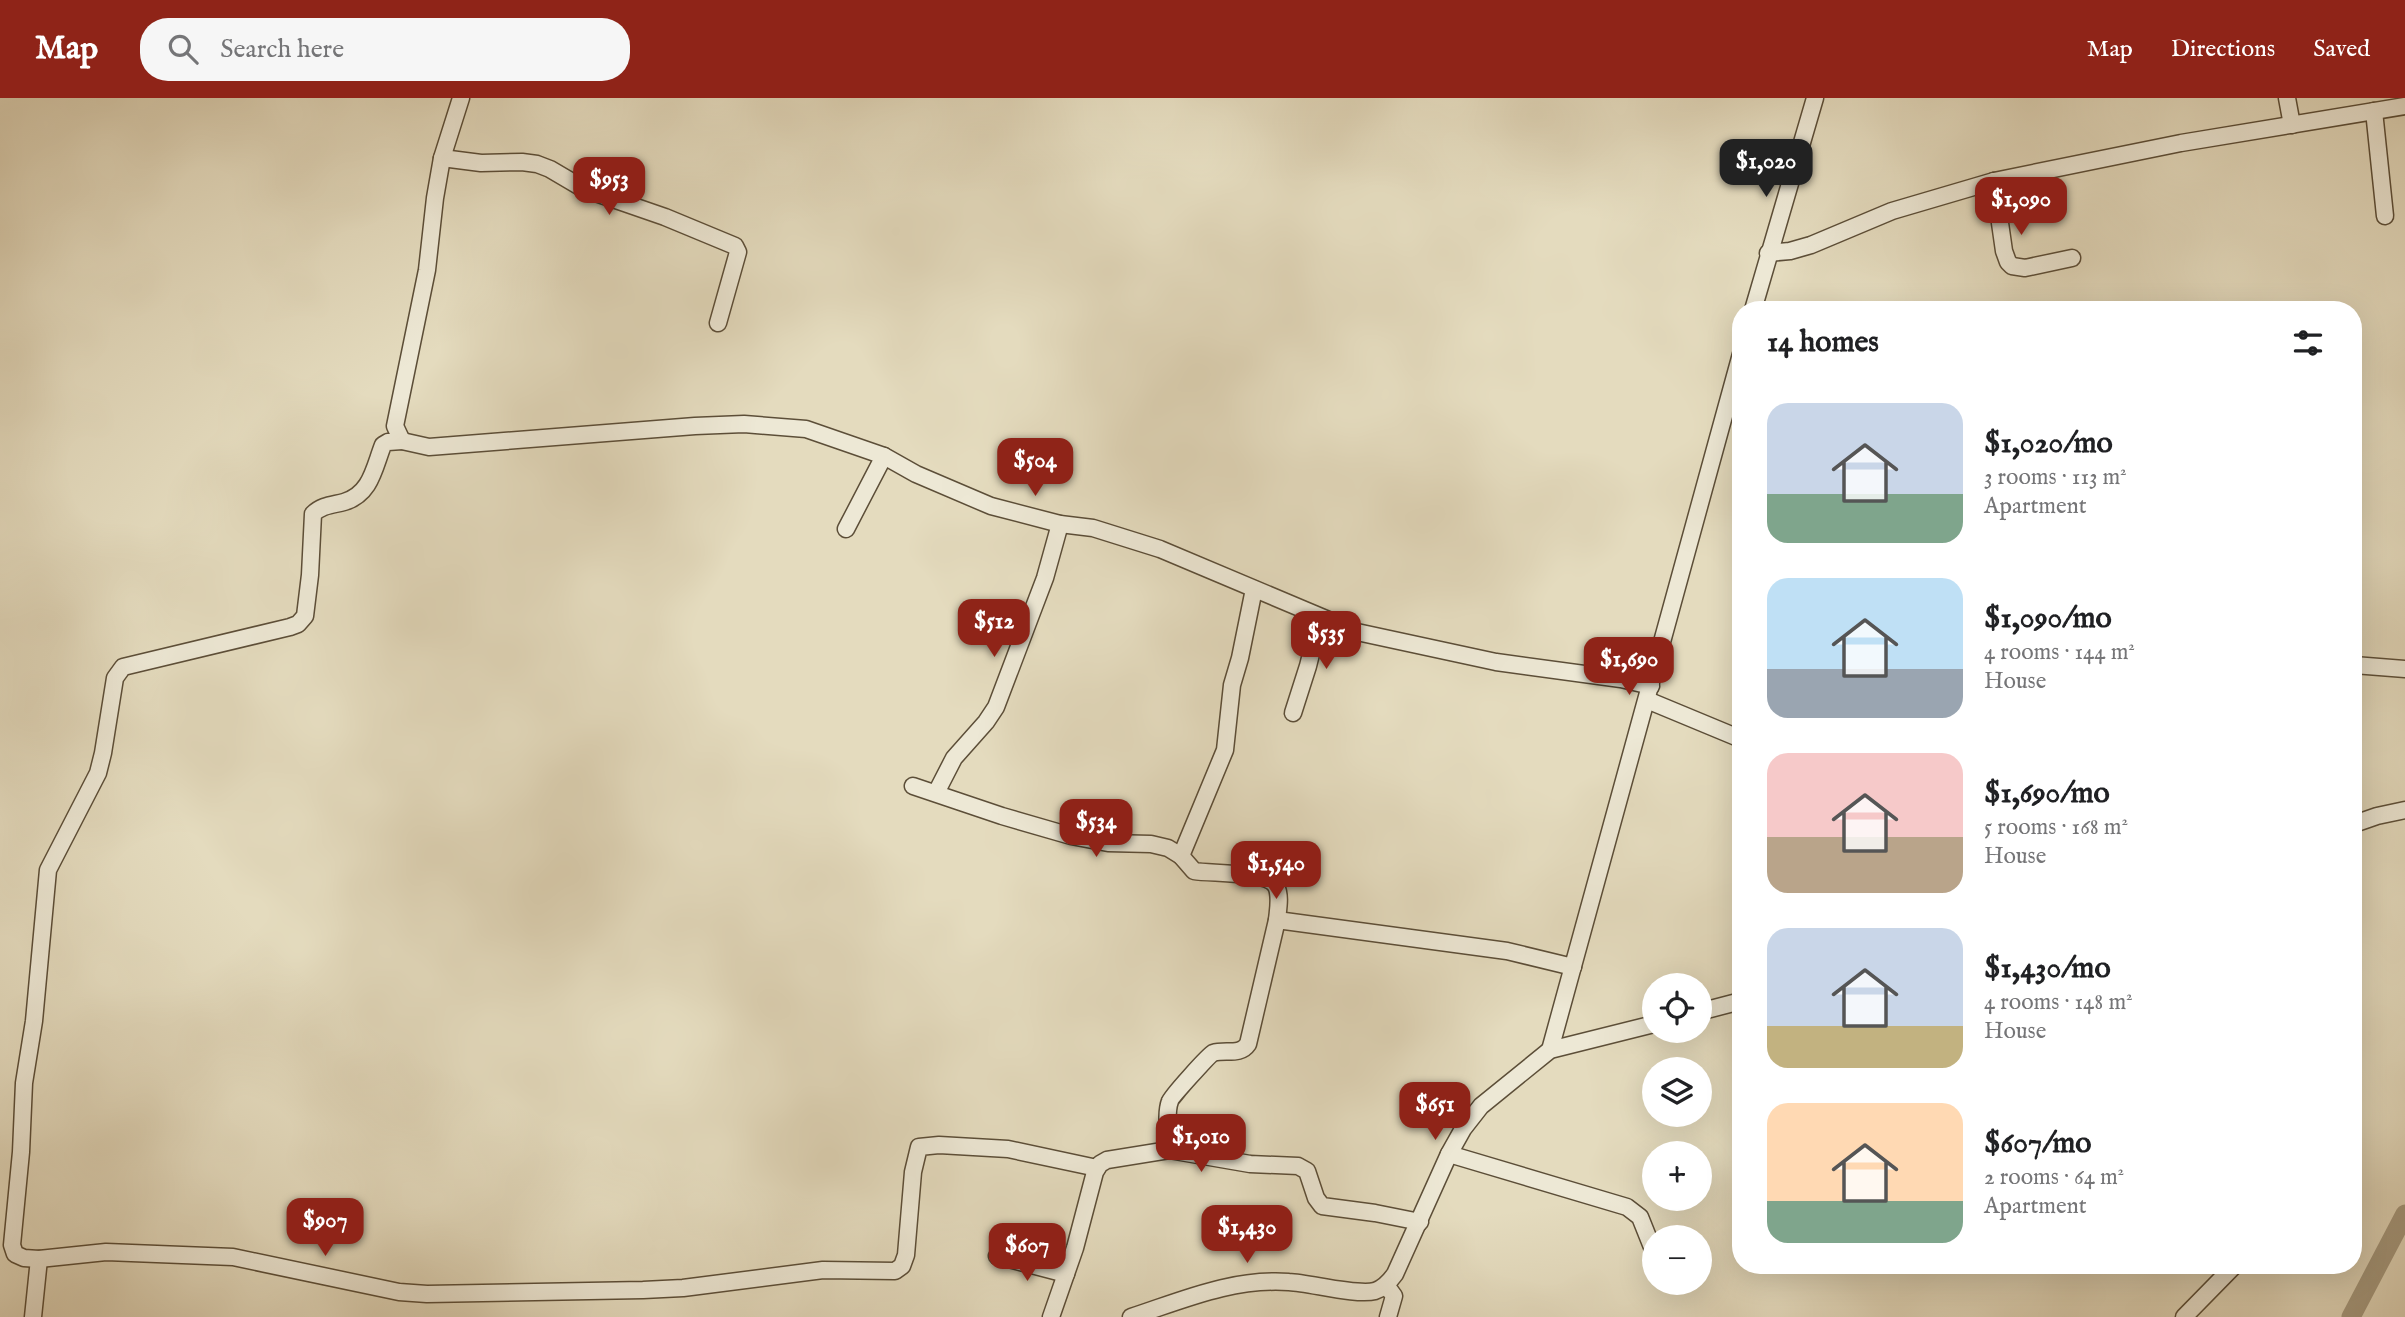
<!DOCTYPE html>
<html lang="en">
<head>
<meta charset="utf-8">
<style>
  body { margin:0; font-family:"IM FELL English",serif; background:#f6f6f6; color:#202124; height:100vh; display:flex; flex-direction:column; font-size:26px; white-space:nowrap }
  * { box-sizing:border-box; margin:0 }
  p { font-size:23px; color:#757577 }
  .icon { flex:none; width:38px; height:38px; fill:none; stroke:currentColor; stroke-width:2; stroke-linecap:round; stroke-linejoin:round }
  .map { position:relative; flex:1; overflow:hidden }
  .sheet { position:absolute; left:1732px; top:203px; width:630px; height:973px; display:flex; flex-direction:column; background:#fff; border-radius:28px; box-shadow:0 7px 28px #0002 }
  .sheet>* { flex:none }
  .controls { position:absolute; left:1642px; top:875px; display:grid; gap:14px }
  .controls a { display:grid; place-items:center; width:70px; height:70px; border-radius:50%; background:#fff; box-shadow:0 7px 28px #0002; font-size:35px }
  .price { position:absolute; translate:-50% -60px; padding:0 16px; border-radius:14px; background:#8f2418; color:#fff; font-size:23px; line-height:46px; filter:drop-shadow(0 2px 4px #0008) }
  .price::after { content:''; position:absolute; left:50%; top:42px; width:21px; height:16px; margin-left:-10px; background:inherit; clip-path:polygon(0 0,100% 0,50% 100%) }
  .price.current { background:#222; color:#fff }
  ul { padding:0; list-style:none }
  li { display:flex; align-items:center; gap:21px; height:175px; padding:0 35px }
  li span { display:grid; place-items:center; flex:none; width:196px; height:140px; border-radius:21px; color:#555 }
  li>.icon { margin-inline-start:auto }
  span .icon { width:84px; height:84px; fill:#fffc; stroke-width:1 }
  li b { font-size:30px }
  h2 { display:flex; justify-content:space-between; align-items:center; height:84px; padding:0 35px; font-size:30px }
  header { display:flex; align-items:center; gap:42px; box-sizing:border-box; height:98px; padding:0 35px; background:#8f2418; color:#fff }
  header strong { font-size:33px }
  nav { display:flex; gap:38px; margin-inline-start:auto; font-size:24px }
  .search { width:490px; height:63px; background:#f6f6f6; display:flex; align-items:center; gap:18px; box-sizing:border-box; padding:0 24px; border-radius:28px; color:#757577; font-size:26px }
  .map>svg:first-child { display:block }
  .lines { fill:none; stroke-linecap:round; stroke-linejoin:round }
  .river { stroke:#a69b81; stroke-width:19 }
  .minor-casing { stroke:#5c4e38; stroke-width:19 }
  .minor { stroke:#ede8d5; stroke-width:16 }
</style>
</head>
<body>
<header>
<strong>Map</strong>
<div class="search"><svg class="icon" aria-label="search" viewBox="0 0 24 24"><circle cx="10" cy="10" r="6"/><path d="M15 15l6 6"/></svg>Search here</div>
<nav><a>Map</a><a>Directions</a><a>Saved</a></nav>
</header>
<div class="map">
<svg width="2405" height="1219" viewBox="0 0 2405 1219">
  <rect width="100%" height="100%" fill="#e4dbbe"/>
  <filter id="stains"><feTurbulence type="fractalNoise" baseFrequency=".00286" numOctaves="4"/><feColorMatrix values="0 0 0 0 .2 0 0 0 0 .09 0 0 0 0 .02 0 0 0 .5 -.17"/></filter>
  <radialGradient id="worn" r=".72"><stop offset=".6" stop-color="#630" stop-opacity="0"/><stop offset="1" stop-color="#630" stop-opacity=".3"/></radialGradient>
  <g class="lines">
    <path class="river" d="M2351,1219l54,-103"/>
    <g class="minor-casing">
      <g id="minor">
        <path d="M461,0l-19,60 -7,40 -8,72 -32,156 7,15 -14,1 -5,3c-9,23 -12,49 -39,57 -11,3 -22,3 -31,12l-3,61 -5,41 -7,8 -8,3 -167,40 -8,11 -12,75 -5,20 -50,97 -14,151 -10,62 -3,69 -9,93 3,9 9,4 15,1 67,-7 127,5 166,35 28,2 216,-4 40,-2 140,-18 72,1 7,-5 4,-11 7,-83 6,-25 20,-2 69,4 89,19"/>
        <path d="M2287,0l5,27"/>
        <path d="M2374,13l11,105"/>
        <path d="M442,60l39,5 41,-1 15,2 13,5 34,20 81,28 70,29 3,6 -20,71"/>
        <path d="M1994,83l10,70 4,11 4,4 13,2 47,-10"/>
        <path d="M1768,155l22,-2 21,-6 81,-34 102,-30 187,-38 224,-37"/>
        <path d="M1753,212l62,-212"/>
        <path d="M402,343l27,6 266,-21 49,-2 62,5 78,27 32,18 75,32 69,18 33,4 67,21 197,83 139,30 125,17 30,7"/>
        <path d="M846,431l38,-73"/>
        <path d="M2354,567l51,4"/>
        <path d="M1647,602l94,39"/>
        <path d="M1293,615l15,-47 12,-48"/>
        <path d="M913,688l89,30 69,20 37,7 43,1 17,4 13,8 13,15c17,3 73,0 82,15 5,10 2,23 1,34"/>
        <path d="M936,695l18,-35 32,-36 10,-15 49,-129 15,-54"/>
        <path d="M2354,726l23,-8 28,-6"/>
        <path d="M1181,758l44,-106 7,-65 8,-27 14,-69"/>
        <path d="M1699,914l42,-11"/>
        <path d="M1550,952l191,-696"/>
        <path d="M1169,1052c0,-15 -4,-36 1,-49 1,-4 39,-46 43,-48 12,-4 27,3 35,-9l29,-124 230,31 66,16"/>
        <path d="M1449,1056l178,53 13,10 14,35"/>
        <path d="M997,1158l69,18"/>
        <path d="M1386,1187l8,11 -6,21"/>
        <path d="M33,1219l6,-58"/>
        <path d="M1051,1219l24,-69 20,-76 5,-8 7,-4 62,-10 81,14 48,2 9,5 9,27 6,8 53,7 45,9"/>
        <path d="M1131,1219c52,-17 101,-39 158,-35 21,1 68,14 86,9 9,-3 15,-10 20,-17l54,-120 14,-25 18,-23 69,-56 104,-26"/>
        <path d="M2184,1219l51,-52"/>
      </g>
    </g>
    <use href="#minor" class="minor"/>
  </g>
  <rect width="100%" height="100%" filter="url(#stains)"/>
  <rect width="100%" height="100%" fill="url(#worn)"/>
</svg>
<div class="controls">
<a><svg class="icon" aria-label="locate" viewBox="0 0 24 24"><circle cx="12" cy="12" r="6"/><path d="M12 2v4M12 18v4M2 12h4M18 12h4"/></svg></a>
<a><svg class="icon" aria-label="layers" viewBox="0 0 24 24"><path d="M12 4l9 5-9 5-9-5zM3 14l9 5 9-5"/></svg></a>
<a>+</a>
<a>−</a>
</div>
<b class="price current" style="left:1766px;top:101px">$1,020</b>
<b class="price" style="left:609px;top:119px">$953</b>
<b class="price" style="left:2021px;top:139px">$1,090</b>
<b class="price" style="left:1035px;top:400px">$504</b>
<b class="price" style="left:994px;top:561px">$512</b>
<b class="price" style="left:1326px;top:573px">$535</b>
<b class="price" style="left:1629px;top:599px">$1,690</b>
<b class="price" style="left:1096px;top:761px">$534</b>
<b class="price" style="left:1276px;top:803px">$1,540</b>
<b class="price" style="left:1435px;top:1044px">$651</b>
<b class="price" style="left:1201px;top:1076px">$1,010</b>
<b class="price" style="left:325px;top:1160px">$907</b>
<b class="price" style="left:1247px;top:1167px">$1,430</b>
<b class="price" style="left:1027px;top:1185px">$607</b>
<section class="sheet">
<h2>14 homes<svg class="icon" aria-label="filters" viewBox="0 0 24 24"><path d="M4 7h16M4 17h16"/><circle cx="9" cy="7" r="2"/><circle cx="15" cy="17" r="2"/></svg></h2>
<ul>
<li><span style="background:linear-gradient(#c9d6e8 65%,#7fa58c 0)"><svg class="icon" aria-label="home" viewBox="0 0 24 24"><path d="M3 11l9-7 9 7M6 9v11h12V9"/></svg></span><div><b>$1,020/mo</b><p>3 rooms · 113 m²</p><p>Apartment</p></div></li>
<li><span style="background:linear-gradient(#bfe0f5 65%,#9aa5b1 0)"><svg class="icon" aria-label="home" viewBox="0 0 24 24"><path d="M3 11l9-7 9 7M6 9v11h12V9"/></svg></span><div><b>$1,090/mo</b><p>4 rooms · 144 m²</p><p>House</p></div></li>
<li><span style="background:linear-gradient(#f6c9c9 60%,#b9a48a 0)"><svg class="icon" aria-label="home" viewBox="0 0 24 24"><path d="M3 11l9-7 9 7M6 9v11h12V9"/></svg></span><div><b>$1,690/mo</b><p>5 rooms · 168 m²</p><p>House</p></div></li>
<li><span style="background:linear-gradient(#c9d6e8 70%,#c2b280 0)"><svg class="icon" aria-label="home" viewBox="0 0 24 24"><path d="M3 11l9-7 9 7M6 9v11h12V9"/></svg></span><div><b>$1,430/mo</b><p>4 rooms · 148 m²</p><p>House</p></div></li>
<li><span style="background:linear-gradient(#ffd9b3 70%,#7fa58c 0)"><svg class="icon" aria-label="home" viewBox="0 0 24 24"><path d="M3 11l9-7 9 7M6 9v11h12V9"/></svg></span><div><b>$607/mo</b><p>2 rooms · 64 m²</p><p>Apartment</p></div></li>
</ul>
</section>
</div>
</body>
</html>
